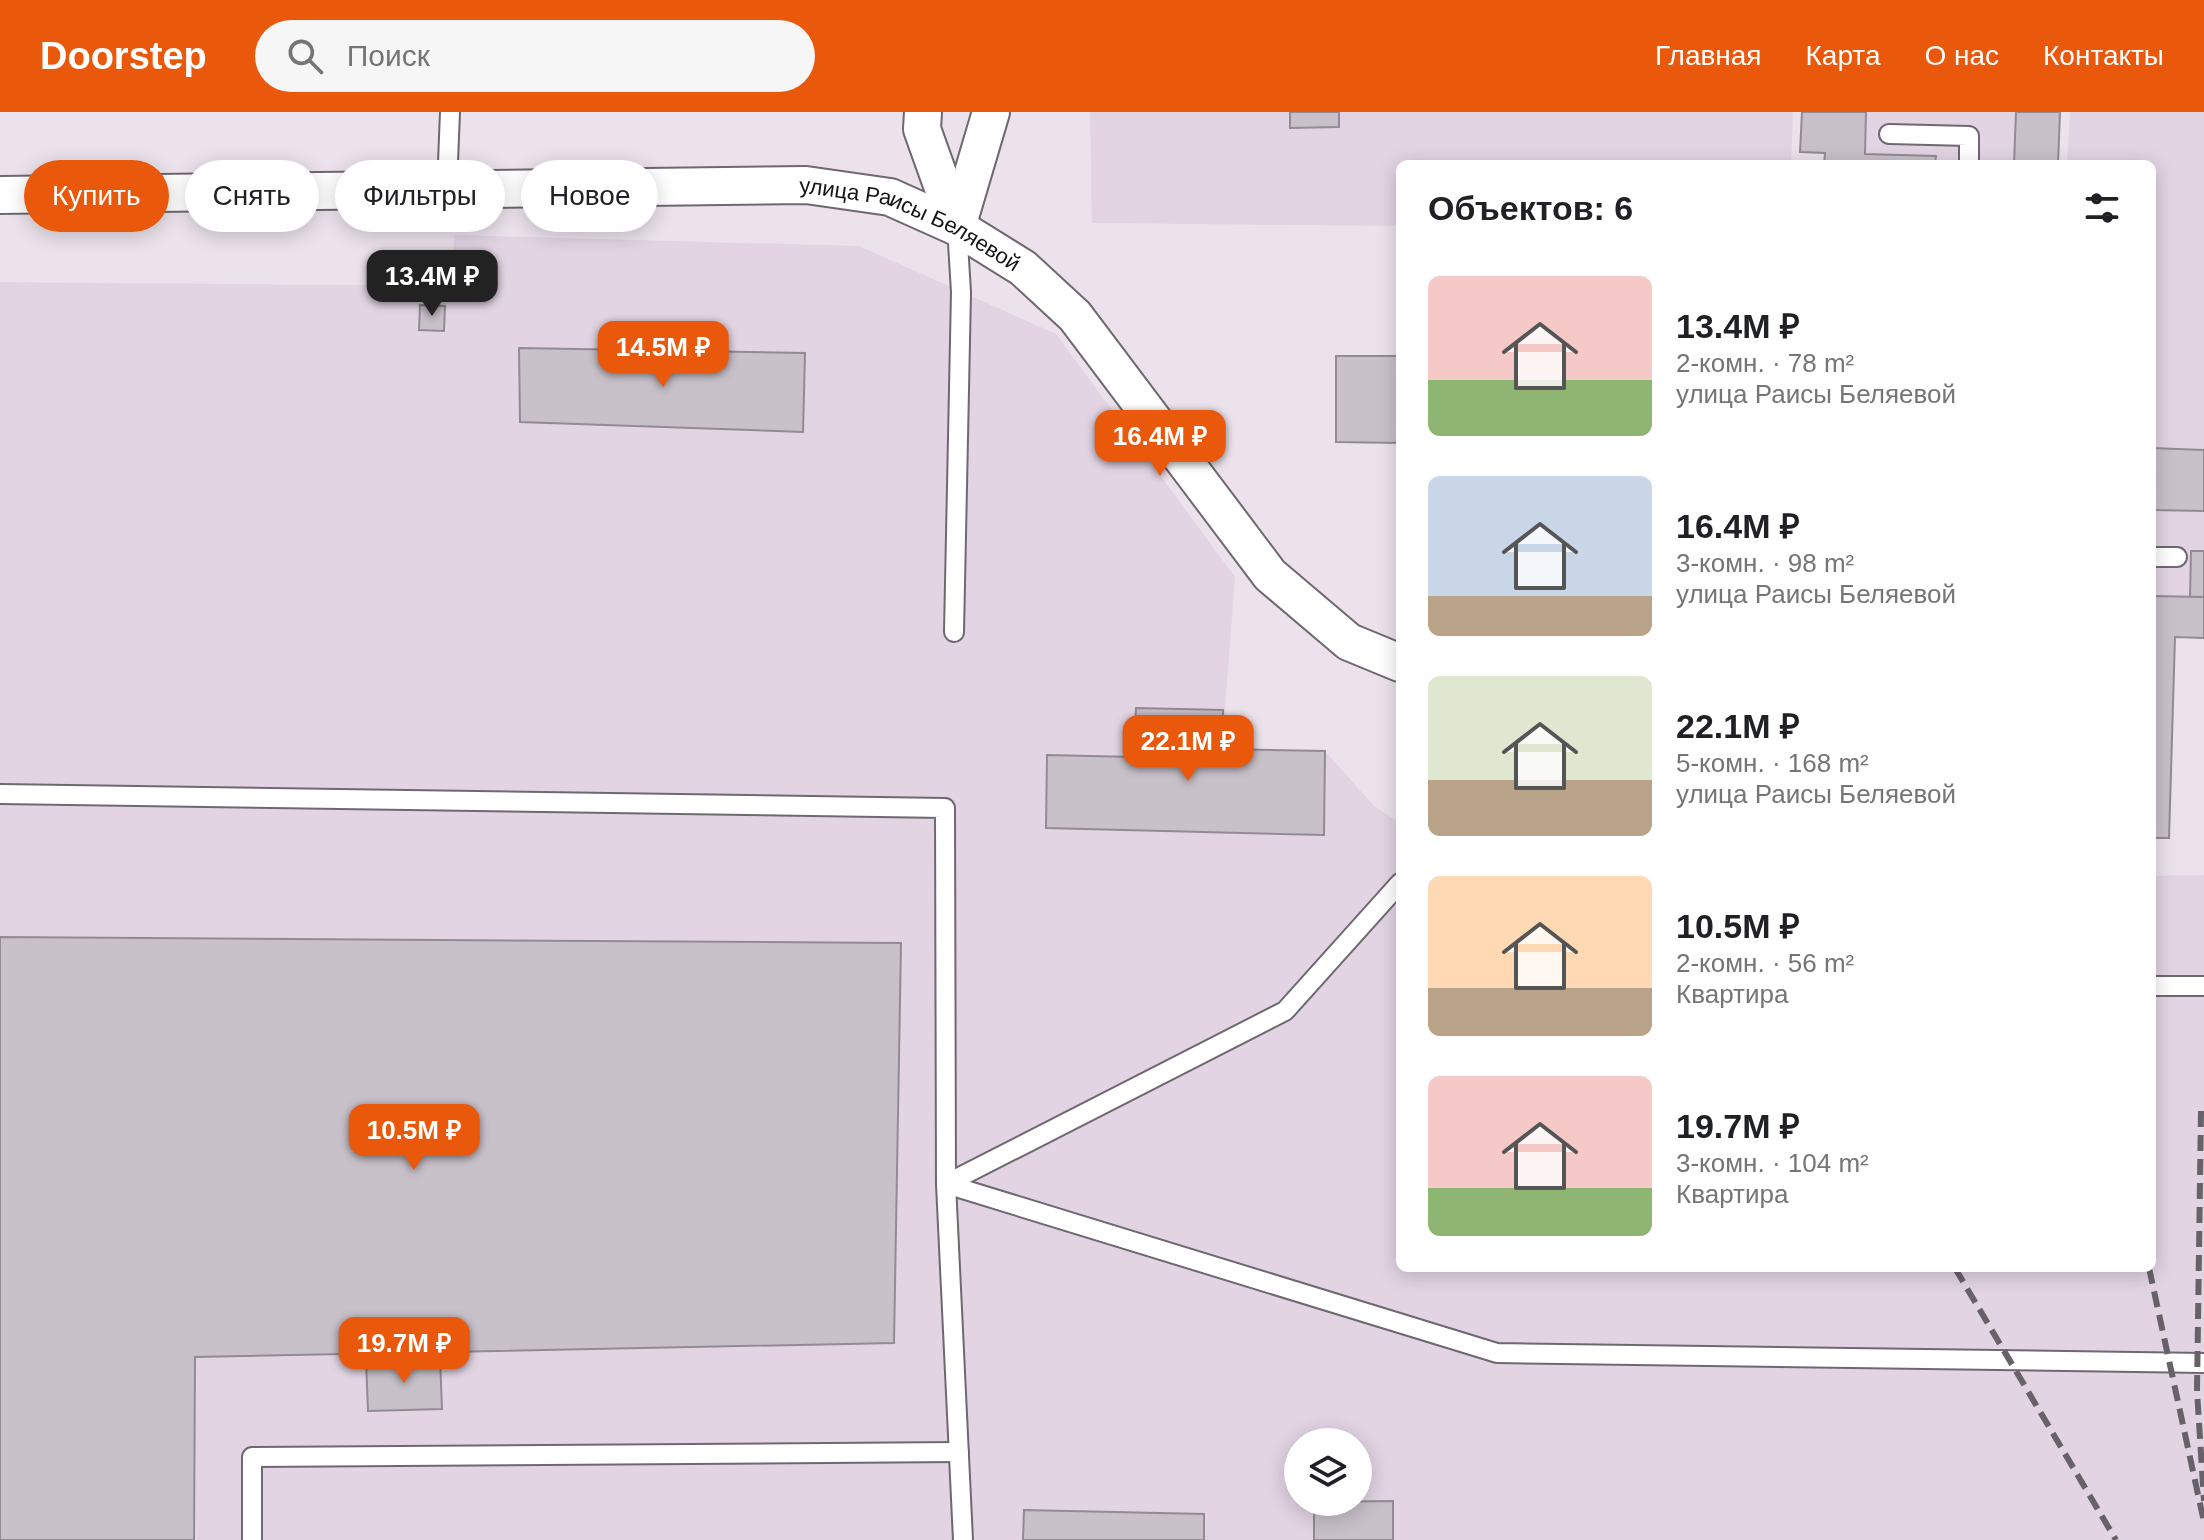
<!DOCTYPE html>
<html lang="ru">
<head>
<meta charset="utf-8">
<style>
  body { margin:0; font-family:Arial,sans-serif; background:#f6f6f6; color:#202124; height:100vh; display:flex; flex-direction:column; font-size:30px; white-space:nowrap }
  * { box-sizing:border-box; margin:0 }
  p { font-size:26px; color:#757577 }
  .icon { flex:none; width:44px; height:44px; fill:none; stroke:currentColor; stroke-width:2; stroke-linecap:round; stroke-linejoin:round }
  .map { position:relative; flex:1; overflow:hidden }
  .details { position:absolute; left:1396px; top:48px; width:760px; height:1112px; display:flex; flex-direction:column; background:#fff; border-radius:12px; box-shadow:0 4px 20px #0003 }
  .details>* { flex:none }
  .banner { position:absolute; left:24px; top:48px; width:760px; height:72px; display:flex; gap:16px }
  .buttons { position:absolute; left:1284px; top:1316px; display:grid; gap:16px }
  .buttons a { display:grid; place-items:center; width:88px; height:88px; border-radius:50%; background:#fff; box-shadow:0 4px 20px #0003; font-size:40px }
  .price { position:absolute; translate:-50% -68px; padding:0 18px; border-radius:16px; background:#ea580c; color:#fff; font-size:26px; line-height:52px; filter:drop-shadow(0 2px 4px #0008) }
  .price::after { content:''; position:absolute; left:50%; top:48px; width:24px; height:18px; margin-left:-12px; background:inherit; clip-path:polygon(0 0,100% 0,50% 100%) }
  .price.on { background:#222; color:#fff }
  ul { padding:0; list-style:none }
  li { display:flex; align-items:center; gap:24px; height:200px; padding:0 32px }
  li span { display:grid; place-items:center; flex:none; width:224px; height:160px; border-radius:12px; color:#555 }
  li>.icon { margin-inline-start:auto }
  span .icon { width:96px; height:96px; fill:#fffc; stroke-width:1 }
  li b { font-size:34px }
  h2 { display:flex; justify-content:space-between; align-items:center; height:96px; padding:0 32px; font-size:34px }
  .pill { padding:0 28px; border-radius:36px; background:#fff; box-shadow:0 4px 20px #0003; font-size:28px; line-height:72px }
  .pill.on { background:#ea580c; color:#fff }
  header { display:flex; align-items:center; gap:48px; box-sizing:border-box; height:112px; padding:0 40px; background:#ea580c; color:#fff }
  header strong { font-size:38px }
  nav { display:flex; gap:44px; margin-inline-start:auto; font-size:28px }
  .search { width:560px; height:72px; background:#f6f6f6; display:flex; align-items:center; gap:20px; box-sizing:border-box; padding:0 28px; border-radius:44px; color:#757577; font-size:30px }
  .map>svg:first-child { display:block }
  .built { fill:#e2d4e3; fill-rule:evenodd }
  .building { fill:#c9c1ca; stroke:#938b93; stroke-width:2 }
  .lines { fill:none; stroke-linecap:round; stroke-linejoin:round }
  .service-casing { stroke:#6f6870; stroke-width:22 }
  .minor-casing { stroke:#6f6870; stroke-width:40 }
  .service { stroke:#fff; stroke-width:18 }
  .minor { stroke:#fff; stroke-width:36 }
  .rail { stroke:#676268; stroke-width:6; stroke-dasharray:16 8; stroke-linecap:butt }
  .labels { text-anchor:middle; stroke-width:7; stroke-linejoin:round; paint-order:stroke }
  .street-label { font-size:22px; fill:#151316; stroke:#ebe2eb }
</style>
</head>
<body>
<header>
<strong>Doorstep</strong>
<div class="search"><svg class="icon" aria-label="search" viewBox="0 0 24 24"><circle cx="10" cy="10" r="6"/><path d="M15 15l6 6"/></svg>Поиск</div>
<nav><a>Главная</a><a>Карта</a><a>О нас</a><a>Контакты</a></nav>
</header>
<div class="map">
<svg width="2204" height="1428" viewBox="0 0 2204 1428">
  <rect width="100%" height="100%" fill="#ebe2eb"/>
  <g class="built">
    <path d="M1090,0h703l-2,52h-391v62l-308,-3z"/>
    <path d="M1802,0h258l-2,52h-234v-11l-24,-1z"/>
    <path d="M2070,0h134v485l-52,-1v-432h-85z"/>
    <path d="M454,123l405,11 197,88 179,243 -13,172 103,2 49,55 26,17v445h752v-392l52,-1v665h-2204v-1258l454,4zM1298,1330h60v60h-60z"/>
  </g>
  <g class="building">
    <path d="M1290,0h49v15l-49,1z"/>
    <path d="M1802,0h64l-1,42 71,2 -1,8h-111l1,-11 -25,-1z"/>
    <path d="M2016,0h44l-2,52h-44z"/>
    <path d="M420,193l25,1 -1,25 -25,-1z"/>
    <path d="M519,236l286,5 -2,79 -283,-10z"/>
    <path d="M1336,244h64v87l-64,-1z"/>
    <path d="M2152,336l52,2v61l-52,-1z"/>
    <path d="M2191,439h13v46h-14z"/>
    <path d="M2152,484l52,1v41l-29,-1 -6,201h-17z"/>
    <path d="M1136,596l87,2 -1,39 103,2 -1,84 -278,-7 1,-73 87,2z"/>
    <path d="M0,825l901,6 -7,400 -699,14 -1,183h-194z"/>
    <path d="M440,1246l2,51 -74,2 -2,-50z"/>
    <path d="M1393,1389v39h-79v-38z"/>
    <path d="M1024,1398l180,4v26h-181z"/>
  </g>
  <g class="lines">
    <g class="service-casing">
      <g id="service">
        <path d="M1889,22l80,2v28"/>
        <path d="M447,75l3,-75"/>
        <path d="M2152,445h25"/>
        <path d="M954,520l7,-340 -4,-65"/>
        <path d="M0,682l945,14 1,376 551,169 707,10"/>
        <path d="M2152,874h52"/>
        <path d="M252,1428v-83l707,-5"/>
        <path d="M963,1428l-17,-356 339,-173 115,-128"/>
      </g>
    </g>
    <g class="minor-casing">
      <g id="minor">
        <path d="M923,0l-1,17 35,98"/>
        <path id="s1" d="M0,83l806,-10 84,12 67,30 66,41 52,48 195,259 79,67 51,21"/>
        <path d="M957,115l34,-115"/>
      </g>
    </g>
    <use href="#service" class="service"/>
    <use href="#minor" class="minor"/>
    <g class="rail">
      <path d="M2201,999l-4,280 7,110"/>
      <path d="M1955,1156l161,272"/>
      <path d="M2149,1156l55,254"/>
    </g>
  </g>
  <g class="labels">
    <g class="street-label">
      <text dy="8" stroke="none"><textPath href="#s1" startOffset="918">улица Раисы Беляевой</textPath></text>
    </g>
  </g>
</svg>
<div class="buttons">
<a><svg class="icon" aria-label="layers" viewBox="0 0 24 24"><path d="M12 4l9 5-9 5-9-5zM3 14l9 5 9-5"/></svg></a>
</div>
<b class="price on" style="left:432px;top:206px">13.4M ₽</b>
<b class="price" style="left:663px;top:277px">14.5M ₽</b>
<b class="price" style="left:1160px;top:366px">16.4M ₽</b>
<b class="price" style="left:1188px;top:671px">22.1M ₽</b>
<b class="price" style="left:414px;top:1060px">10.5M ₽</b>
<b class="price" style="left:404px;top:1273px">19.7M ₽</b>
<div class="banner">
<a class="pill on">Купить</a>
<a class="pill">Снять</a>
<a class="pill">Фильтры</a>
<a class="pill">Новое</a>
</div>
<section class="details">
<h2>Объектов: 6<svg class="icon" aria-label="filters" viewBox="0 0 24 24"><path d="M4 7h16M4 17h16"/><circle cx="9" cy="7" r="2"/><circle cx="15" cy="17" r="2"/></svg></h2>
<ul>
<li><span style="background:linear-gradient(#f6c9c9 65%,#8fb573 0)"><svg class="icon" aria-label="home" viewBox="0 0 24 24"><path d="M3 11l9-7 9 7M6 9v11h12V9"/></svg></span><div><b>13.4M ₽</b><p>2-комн. · 78 m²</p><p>улица Раисы Беляевой</p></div></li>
<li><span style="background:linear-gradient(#c9d6e8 75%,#b9a48a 0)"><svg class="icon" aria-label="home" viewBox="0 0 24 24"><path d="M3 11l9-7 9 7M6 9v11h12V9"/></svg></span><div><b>16.4M ₽</b><p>3-комн. · 98 m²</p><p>улица Раисы Беляевой</p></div></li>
<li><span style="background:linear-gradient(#dfe7d0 65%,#b9a48a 0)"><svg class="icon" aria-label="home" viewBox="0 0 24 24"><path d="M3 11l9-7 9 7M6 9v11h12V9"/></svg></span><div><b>22.1M ₽</b><p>5-комн. · 168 m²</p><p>улица Раисы Беляевой</p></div></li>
<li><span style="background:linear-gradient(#ffd9b3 70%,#b9a48a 0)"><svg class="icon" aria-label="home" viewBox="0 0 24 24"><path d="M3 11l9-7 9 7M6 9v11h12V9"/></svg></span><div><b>10.5M ₽</b><p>2-комн. · 56 m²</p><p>Квартира</p></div></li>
<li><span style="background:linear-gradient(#f6c9c9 70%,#8fb573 0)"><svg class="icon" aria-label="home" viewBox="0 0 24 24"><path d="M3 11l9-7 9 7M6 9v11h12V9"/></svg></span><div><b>19.7M ₽</b><p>3-комн. · 104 m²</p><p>Квартира</p></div></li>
</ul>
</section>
</div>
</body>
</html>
